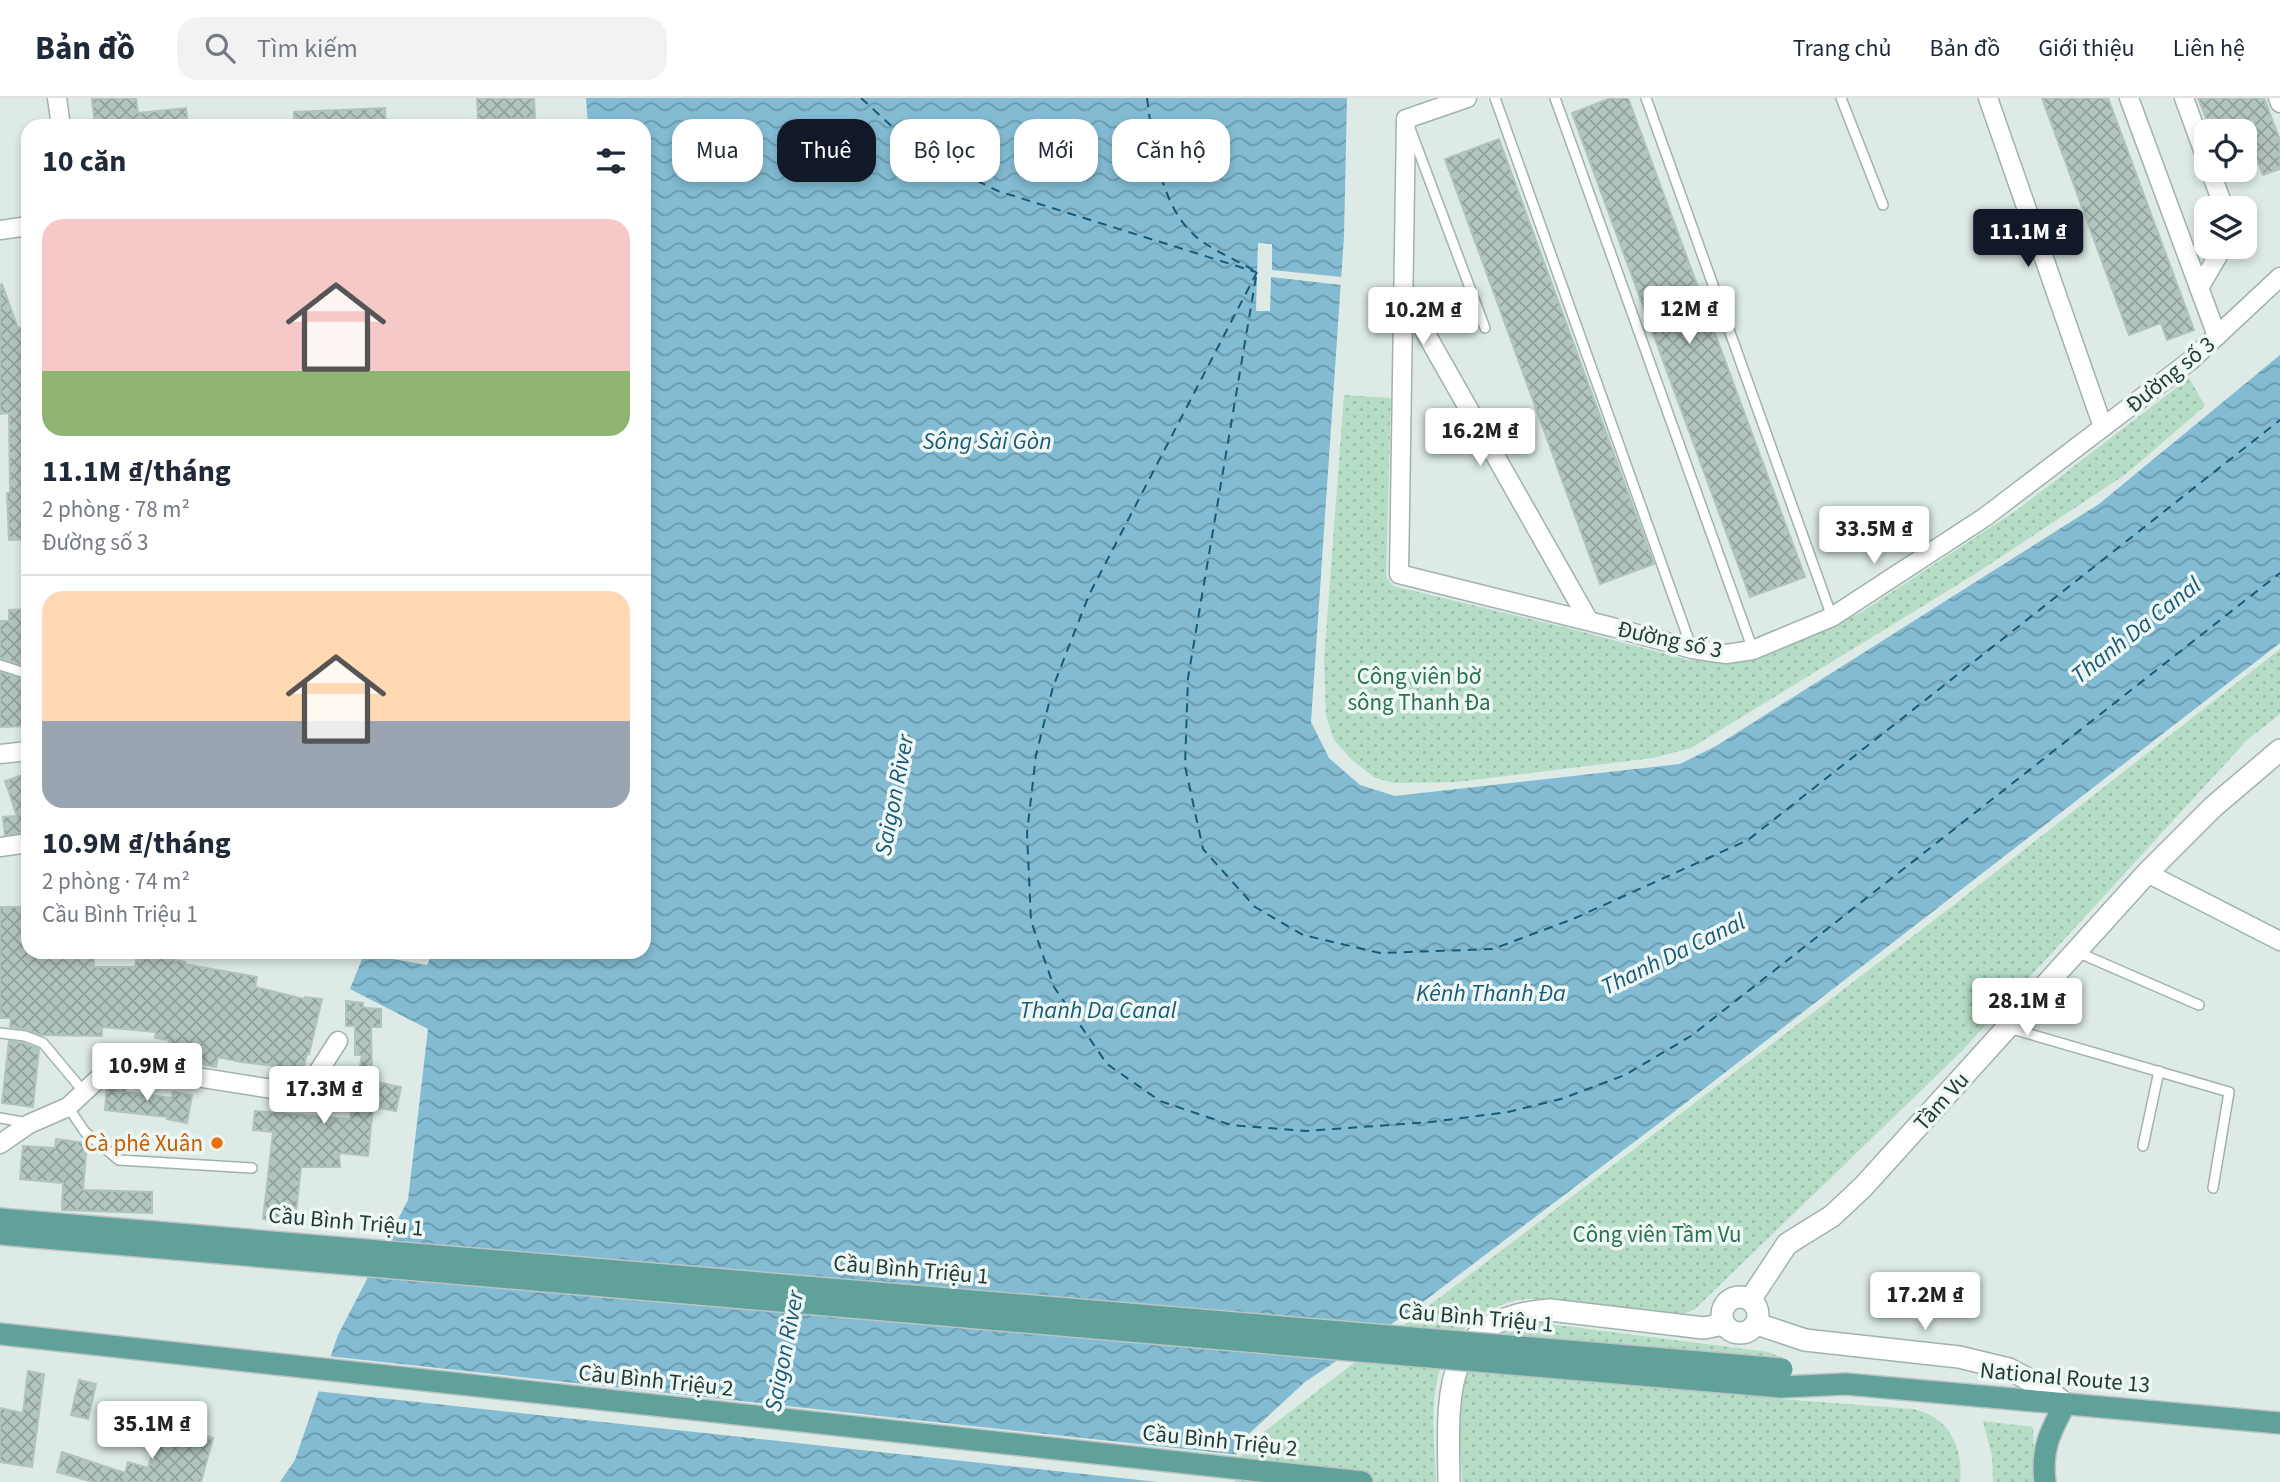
<!DOCTYPE html>
<html lang="vi">
<head>
<meta charset="utf-8">
<style>
  body { margin:0; font-family:"Source Sans 3",sans-serif; background:#f2f2f3; color:#1f2937; height:100vh; display:flex; flex-direction:column; font-size:26px; white-space:nowrap }
  * { box-sizing:border-box; margin:0 }
  p { font-size:23px; color:#747a83 }
  .icon { flex:none; width:38px; height:38px; fill:none; stroke:currentColor; stroke-width:2; stroke-linecap:round; stroke-linejoin:round }
  .map { position:relative; flex:1; overflow:hidden }
  .drawer { position:absolute; left:21px; top:21px; width:630px; height:840px; display:flex; flex-direction:column; background:#fff; border-radius:21px; box-shadow:0 4px 10px #0003 }
  .drawer>* { flex:none }
  .hud { position:absolute; left:672px; top:21px; width:665px; height:63px; display:flex; gap:14px }
  .buttons { position:absolute; left:2194px; top:21px; display:grid; gap:14px }
  .buttons a { display:grid; place-items:center; width:63px; height:63px; border-radius:14px; background:#fff; box-shadow:0 4px 10px #0003; font-size:35px }
  .price { position:absolute; translate:-50% -60px; padding:0 16px; border-radius:7px; background:#fff; color:#222; font-size:23px; line-height:46px; filter:drop-shadow(0 2px 4px #0008) }
  .price::after { content:''; position:absolute; left:50%; top:42px; width:21px; height:16px; margin-left:-10px; background:inherit; clip-path:polygon(0 0,100% 0,50% 100%) }
  .price.current { background:#111827; color:#fff }
  ul { padding:0; list-style:none }
  li { display:grid; align-content:center; gap:14px; height:371px; padding:0 21px }
  li+li { border-top:2px solid #e0e1e3 }
  li span { display:grid; place-items:center; height:217px; border-radius:21px; color:#555 }
  li>.icon { margin-inline-start:auto }
  span .icon { width:126px; height:126px; fill:#fffc; stroke-width:1 }
  li b { font-size:30px }
  h2 { display:flex; justify-content:space-between; align-items:center; height:84px; padding:0 21px; font-size:30px }
  .chip { padding:0 24px; border-radius:21px; background:#fff; box-shadow:0 4px 10px #0003; font-size:24px; line-height:63px }
  .chip.current { background:#111827; color:#fff }
  header { display:flex; align-items:center; gap:42px; box-sizing:border-box; height:98px; padding:0 35px; background:#fff; border-bottom:2px solid #e0e1e3 }
  header strong { font-size:33px }
  nav { display:flex; gap:38px; margin-inline-start:auto; font-size:24px }
  .search { width:490px; height:63px; background:#f2f2f3; display:flex; align-items:center; gap:18px; box-sizing:border-box; padding:0 24px; border-radius:21px; color:#747a83; font-size:26px }
  .map>svg:first-child { display:block }
  .green { fill:url(#green-dots) }
  .water { fill:url(#water-waves) }
  .pier { fill:#ddeae6 }
  .lines { fill:none; stroke-linecap:round; stroke-linejoin:round }
  .ferry { stroke:#175a77; stroke-width:2; stroke-dasharray:9 7; stroke-linecap:butt }
  .building { fill:url(#building-cross-hatch); stroke:#b0c4be; stroke-width:2 }
  .service-casing { stroke:#a0b2ae; stroke-width:12 }
  .minor-casing { stroke:#a0b2ae; stroke-width:21 }
  .tertiary-casing { stroke:#a0b2ae; stroke-width:24 }
  .primary-casing { stroke:#bcc4c3; stroke-width:24 }
  .service { stroke:#fff; stroke-width:9 }
  .minor { stroke:#fff; stroke-width:18 }
  .tertiary { stroke:#fff; stroke-width:21 }
  .primary { stroke:#60a19a; stroke-width:21 }
  .primary-bridge-casing { stroke:#bcc4c3; stroke-width:24; stroke-linecap:butt }
  .primary-bridge { stroke:#60a19a; stroke-width:21 }
  .food-dot { fill:#e8710a; stroke:#eef7f3; stroke-width:2.5 }
  .labels { text-anchor:middle; stroke-width:7; stroke-linejoin:round; paint-order:stroke }
  .street-label { font-size:23px; fill:#1e3a36; stroke:#eef7f3 }
  .park-label { font-size:23px; fill:#28724f; stroke:#eef7f3 }
  .food-label { font-size:23px; fill:#c56008; stroke:#eef7f3; text-anchor:end }
  .water-label { font-size:24px; font-style:italic; fill:#175a77; stroke:#eef7f3 }
</style>
</head>
<body>
<header>
<strong>Bản đồ</strong>
<div class="search"><svg class="icon" aria-label="search" viewBox="0 0 24 24"><circle cx="10" cy="10" r="6"/><path d="M15 15l6 6"/></svg>Tìm kiếm</div>
<nav><a>Trang chủ</a><a>Bản đồ</a><a>Giới thiệu</a><a>Liên hệ</a></nav>
</header>
<div class="map">
<svg width="2280" height="1384" viewBox="0 0 2280 1384">
  <defs>
    <pattern id="green-dots" width="8" height="8" patternUnits="userSpaceOnUse" patternTransform="scale(1.75)"><rect width="8" height="8" fill="#b5dcc5"/><path d="M2 2h.1M6 6h.1" fill="none" stroke="#9bbeaa" stroke-width="1.8" stroke-linecap="round"/></pattern>
    <pattern id="water-waves" width="16" height="10" patternUnits="userSpaceOnUse" patternTransform="scale(1.75)"><rect width="16" height="10" fill="#82bbd2"/><path d="M0 5q4-4 8 0t8 0" fill="none" stroke="#6a99ab"/></pattern>
    <pattern id="building-cross-hatch" width="8" height="8" patternUnits="userSpaceOnUse" patternTransform="scale(1.75)"><rect width="8" height="8" fill="#b3c5bf"/><path d="M0 0l8 8M0 8l8-8" fill="none" stroke="#91a19c"/></pattern>
  </defs>
  <rect width="100%" height="100%" fill="#ddeae6"/>
  <g class="green">
    <path d="M2189,280l16,28 -79,68 -151,100 -284,174 -38,10 -197,24 -62,1 -19,-5 -23,-18 -18,-20 -8,-24 -2,-55 20,-266 47,3 -5,179 7,9 179,43 116,31 37,2 28,-3 107,-46 157,-103z"/>
    <path d="M2280,551v65l-33,26 -286,312 -267,258 -17,6c-29,-3 -59,-7 -89,-11 -24,-3 -50,-9 -74,-4 -39,9 -69,41 -77,80 -7,30 -2,70 -1,101h-201l5,-23 8,-15 698,-533z"/>
    <path d="M1540,1225l229,29 15,7 -3,40 132,10c35,7 51,38 47,73h-498c-1,-46 -14,-108 28,-140 15,-12 31,-18 50,-19z"/>
    <path d="M1983,1323l50,6 2,55h-42l-1,-26z"/>
  </g>
  <path class="water" d="M586,0h761l-3,138 -33,486 18,36 31,27 35,11 285,-32 36,-18 383,-242 181,-149v288l-597,462 -268,203 -110,74 -65,60 -10,40h-950l15,-22 43,-125 70,-135 20,-171 -78,-40 14,-35 63,11 6,-13h211v-826h-56z"/>
  <g class="pier">
    <path d="M1258,145l14,1v26l70,7 -1,8 -70,-8 -1,34h-14z"/>
    <path d="M327,1258l913,99 -6,27h-76l-843,-91z"/>
  </g>
  <g class="lines">
    <g class="ferry">
      <path d="M861,0l61,56 76,37 258,81"/>
      <path d="M1147,0c6,44 12,104 46,136 13,13 43,26 60,36"/>
      <path d="M1257,174l-168,323 -36,92 -17,68 -9,78 4,88 23,66 53,77 53,37 71,24 75,6 125,-9 77,-10 53,-13 64,-24 66,-39 589,-463"/>
      <path d="M1256,179l-68,401 -3,88 18,83 52,58 48,28 77,18 113,-4 80,-30 175,-79 532,-420"/>
    </g>
  </g>
  <g class="building">
    <path d="M109,0h27l2,15 48,-5 2,18h-93l-3,-27z"/>
    <path d="M477,0h57l1,20 -57,2z"/>
    <path d="M1611,0h17l177,479 -55,20 -178,-484z"/>
    <path d="M2042,0h66l86,232 -27,10 -6,-17 -32,12z"/>
    <path d="M2198,0h66l16,42v29l-17,6 -7,-17 -11,4v-31h-34z"/>
    <path d="M385,10l1,18h-92v-14z"/>
    <path d="M1499,41l155,425 -54,20 -155,-425z"/>
    <path d="M2,186l16,44 10,-1v212l-19,1 -2,-47h3l-1,-80 -9,1v-129z"/>
    <path d="M28,511v58l-28,-9v-37h9v-11z"/>
    <path d="M0,574l28,9v45l-28,1z"/>
    <path d="M28,675v59l-23,3 -2,-18 14,-1 -12,-35z"/>
    <path d="M0,809h28v45h66v15h41l2,-14 48,9 -1,2 73,13 -2,10 49,12 1,-2 17,2 -13,55 -2,-1 -5,21 -36,-10v1l-25,-3 -23,-5 -2,10 -28,-6 1,-5 -22,-4 2,-12 -14,-2 1,-6 -54,-5v9l-61,-1 -15,-6 -16,-2 1,-9h-11z"/>
    <path d="M346,903l17,2v4l3,1 15,1v18h-10l1,54 29,6 -5,24 -23,-4 -5,49 -29,-3 1,14h-39l-6,55 -32,-3 10,-87 -20,-2 2,-19 95,8 12,-64h-7v-29h-9z"/>
    <path d="M9,943l14,2 16,6 -6,58 -31,-4z"/>
    <path d="M115,980l12,2 -2,12 47,6 1,-6 19,3 -5,28 -20,-4 1,-2 -63,-7 2,-24z"/>
    <path d="M56,1041l31,4 -4,47 69,2v21l-90,-3 1,-27 -43,-4 3,-33 32,2z"/>
    <path d="M28,1273l16,3 -12,93 -32,-5v-54l23,5z"/>
    <path d="M79,1282l17,4 -8,35 -17,-4z"/>
    <path d="M161,1325l52,15 -12,44h-108l-36,-10 5,-20 63,21 3,-11 20,6z"/>
  </g>
  <g class="lines">
    <g class="service-casing">
      <g id="service">
        <path d="M1495,0l197,551"/>
        <path d="M1555,0l198,552"/>
        <path d="M1646,0l186,519"/>
        <path d="M1841,0l42,107"/>
        <path d="M1411,33l74,197"/>
        <path d="M0,567l28,9"/>
        <path d="M2077,854l122,53"/>
        <path d="M2009,930l220,64 -16,96"/>
        <path d="M0,935l25,3 18,7 41,49"/>
        <path d="M68,1009l17,25 34,28 133,8"/>
        <path d="M0,1020l28,5"/>
        <path d="M2143,1048l16,-75"/>
      </g>
    </g>
    <g class="minor-casing">
      <g id="minor">
        <path d="M57,0l4,28"/>
        <path d="M1467,0l-61,21 -7,455 213,53 80,22 34,5 27,-4 79,-33 153,-100 205,-156 90,-84"/>
        <path d="M1988,0l115,329"/>
        <path d="M2129,0l88,238"/>
        <path d="M2184,0l23,63"/>
        <path d="M2278,0l2,5"/>
        <path d="M2210,72l14,38"/>
        <path d="M0,132l28,-4"/>
        <path d="M2199,190l24,-41"/>
        <path d="M1404,197l185,326"/>
        <path d="M0,656l28,-3"/>
        <path d="M0,749l28,-4"/>
        <path d="M2147,775l133,68"/>
        <path d="M0,1046l29,-20 39,-17 46,-43 190,30 34,-53"/>
      </g>
    </g>
    <g class="tertiary-casing">
      <g id="tertiary">
        <circle cx="1740" cy="1217" r="18"/>
        <path d="M1750,1202l37,-56 45,-28 31,-29 284,-314 66,-66 67,-57"/>
        <path d="M1757,1226l48,16 154,17 50,12 39,21 17,14"/>
        <path d="M1449,1384c-1,-85 -10,-165 101,-172l154,18 20,-4"/>
      </g>
    </g>
    <g class="primary-casing">
      <g id="primary">
        <path d="M0,1121l35,3"/>
        <path d="M0,1136l34,3"/>
        <path d="M0,1236l1362,148"/>
        <path d="M1781,1289l65,-3 434,39"/>
        <path d="M2045,1384c-4,-33 5,-50 20,-78"/>
      </g>
    </g>
    <use href="#service" class="service"/>
    <use href="#minor" class="minor"/>
    <use href="#tertiary" class="tertiary"/>
    <use href="#primary" class="primary"/>
    <g class="primary-bridge-casing">
      <g id="primary-bridge">
        <path d="M35,1124l1747,147"/>
        <path d="M34,1139l1747,150"/>
      </g>
    </g>
    <use href="#primary-bridge" class="primary-bridge"/>
  </g>
  <circle class="food-dot" cx="217" cy="1045" r="7"/>
  <g class="labels">
    <g class="street-label">
      <text transform="translate(2170 276) rotate(-39)" y="8">Đường số 3</text>
      <text transform="translate(1670 541) rotate(12)" y="8">Đường số 3</text>
      <text transform="translate(1941 1003) rotate(-48)" y="8">Tầm Vu</text>
      <text transform="translate(346 1123) rotate(5)" y="8">Cầu Bình Triệu 1</text>
      <text transform="translate(911 1171) rotate(5)" y="8">Cầu Bình Triệu 1</text>
      <text transform="translate(1476 1219) rotate(5)" y="8">Cầu Bình Triệu 1</text>
      <text transform="translate(2065 1279) rotate(5)" y="8">National Route 13</text>
      <text transform="translate(656 1282) rotate(6)" y="8">Cầu Bình Triệu 2</text>
      <text transform="translate(1220 1342) rotate(6)" y="8">Cầu Bình Triệu 2</text>
    </g>
    <g class="park-label">
      <text x="1419" y="586">Công viên bờ<tspan x="1419" dy="26">sông Thanh Đa</tspan></text>
      <text x="1657" y="1144">Công viên Tầm Vu</text>
    </g>
    <g class="food-label">
      <text x="203" y="1053">Cà phê Xuân</text>
    </g>
    <g class="water-label">
      <text x="987" y="351">Sông Sài Gòn</text>
      <text transform="translate(2136 532) rotate(-38)" y="8">Thanh Da Canal</text>
      <text transform="translate(894 697) rotate(-79)" y="8">Saigon River</text>
      <text transform="translate(1673 856) rotate(-26)" y="8">Thanh Da Canal</text>
      <text x="1491" y="903">Kênh Thanh Đa</text>
      <text x="1098" y="920">Thanh Da Canal</text>
      <text transform="translate(784 1253) rotate(-79)" y="8">Saigon River</text>
    </g>
  </g>
</svg>
<div class="buttons">
<a><svg class="icon" aria-label="locate" viewBox="0 0 24 24"><circle cx="12" cy="12" r="6"/><path d="M12 2v4M12 18v4M2 12h4M18 12h4"/></svg></a>
<a><svg class="icon" aria-label="layers" viewBox="0 0 24 24"><path d="M12 4l9 5-9 5-9-5zM3 14l9 5 9-5"/></svg></a>
</div>
<b class="price current" style="left:2028px;top:171px">11.1M ₫</b>
<b class="price" style="left:1689px;top:248px">12M ₫</b>
<b class="price" style="left:1423px;top:249px">10.2M ₫</b>
<b class="price" style="left:1480px;top:370px">16.2M ₫</b>
<b class="price" style="left:1874px;top:468px">33.5M ₫</b>
<b class="price" style="left:2027px;top:940px">28.1M ₫</b>
<b class="price" style="left:147px;top:1005px">10.9M ₫</b>
<b class="price" style="left:324px;top:1028px">17.3M ₫</b>
<b class="price" style="left:1925px;top:1234px">17.2M ₫</b>
<b class="price" style="left:152px;top:1363px">35.1M ₫</b>
<div class="hud">
<a class="chip">Mua</a>
<a class="chip current">Thuê</a>
<a class="chip">Bộ lọc</a>
<a class="chip">Mới</a>
<a class="chip">Căn hộ</a>
</div>
<section class="drawer">
<h2>10 căn<svg class="icon" aria-label="filters" viewBox="0 0 24 24"><path d="M4 7h16M4 17h16"/><circle cx="9" cy="7" r="2"/><circle cx="15" cy="17" r="2"/></svg></h2>
<ul>
<li><span style="background:linear-gradient(#f6c9c9 70%,#8fb573 0)"><svg class="icon" aria-label="home" viewBox="0 0 24 24"><path d="M3 11l9-7 9 7M6 9v11h12V9"/></svg></span><div><b>11.1M ₫/tháng</b><p>2 phòng · 78 m²</p><p>Đường số 3</p></div></li>
<li><span style="background:linear-gradient(#ffd9b3 60%,#9aa5b1 0)"><svg class="icon" aria-label="home" viewBox="0 0 24 24"><path d="M3 11l9-7 9 7M6 9v11h12V9"/></svg></span><div><b>10.9M ₫/tháng</b><p>2 phòng · 74 m²</p><p>Cầu Bình Triệu 1</p></div></li>
</ul>
</section>
</div>
</body>
</html>
